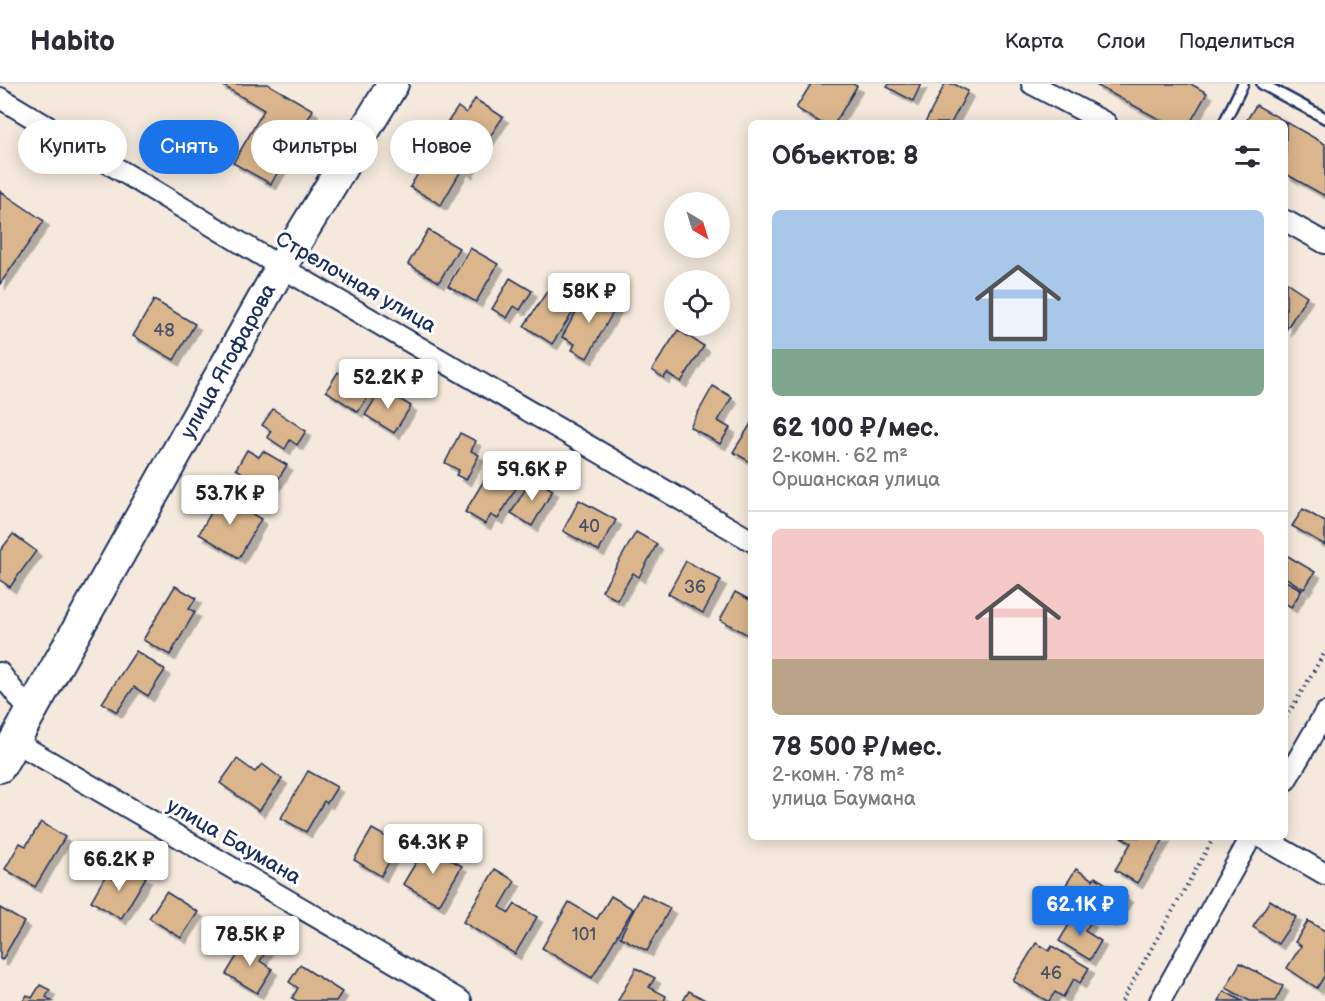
<!DOCTYPE html>
<html lang="ru">
<head>
<meta charset="utf-8">
<style>
  body { margin:0; font-family:"Balsamiq Sans",sans-serif; background:#f2f2f3; color:#2b2b33; height:100vh; display:flex; flex-direction:column; font-size:22px; white-space:nowrap }
  * { box-sizing:border-box; margin:0 }
  p { font-size:20px; color:#7c7c81 }
  .icon { flex:none; width:33px; height:33px; fill:none; stroke:currentColor; stroke-width:2; stroke-linecap:round; stroke-linejoin:round }
  .map { position:relative; flex:1; overflow:hidden }
  .sheet { position:absolute; left:748px; top:36px; width:540px; height:720px; display:flex; flex-direction:column; background:#fff; border-radius:9px; box-shadow:0 3px 15px #0003 }
  .sheet>* { flex:none }
  .hud { position:absolute; left:18px; top:36px; width:570px; height:54px; display:flex; gap:12px }
  .needle { width:39px; rotate:142deg }
  .controls { position:absolute; left:664px; top:108px; display:grid; gap:12px }
  .controls a { display:grid; place-items:center; width:66px; height:66px; border-radius:50%; background:#fff; box-shadow:0 3px 15px #0003; font-size:30px }
  .price { position:absolute; translate:-50% -51px; padding:0 14px; border-radius:6px; background:#fff; color:#222; font-size:20px; line-height:39px; filter:drop-shadow(0 2px 3px #0008) }
  .price::after { content:''; position:absolute; left:50%; top:36px; width:18px; height:14px; margin-left:-9px; background:inherit; clip-path:polygon(0 0,100% 0,50% 100%) }
  .price.active { background:#1a73e8; color:#fff }
  ul { padding:0; list-style:none }
  li { display:grid; align-content:center; gap:12px; height:318px; padding:0 24px }
  li+li { border-top:2px solid #e1e1e2 }
  li span { display:grid; place-items:center; height:186px; border-radius:9px; color:#555 }
  li>.icon { margin-inline-start:auto }
  span .icon { width:108px; height:108px; fill:#fffc; stroke-width:1 }
  li b { font-size:26px }
  h2 { display:flex; justify-content:space-between; align-items:center; height:72px; padding:0 24px; font-size:26px }
  .tag { padding:0 21px; border-radius:27px; background:#fff; box-shadow:0 3px 15px #0003; font-size:21px; line-height:54px }
  .tag.active { background:#1a73e8; color:#fff }
  header { display:flex; align-items:center; gap:36px; box-sizing:border-box; height:84px; padding:0 30px; background:#fff; border-bottom:2px solid #e1e1e2 }
  header strong { font-size:28px }
  nav { display:flex; gap:33px; margin-inline-start:auto; font-size:21px }
  .map>svg:first-child { display:block }
  .building { fill:#dbb68c; stroke:#1b2f5e; stroke-width:1.5; filter:url(#shadow) }
  .lines { fill:none; stroke-linecap:round; stroke-linejoin:round }
  .service-casing { stroke:#1b2f5e; stroke-width:14 }
  .minor-casing { stroke:#1b2f5e; stroke-width:24 }
  .primary-casing { stroke:#1b2f5e; stroke-width:34 }
  .path { stroke:#1b2f5e; stroke-width:4; stroke-dasharray:1.5 4.5; stroke-linecap:butt }
  .service { stroke:#fff; stroke-width:9 }
  .minor { stroke:#fff; stroke-width:20 }
  .primary { stroke:#fff; stroke-width:30 }
  .labels { text-anchor:middle; stroke-width:6; stroke-linejoin:round; paint-order:stroke }
  .number-label { font-size:18px; fill:#4b516a }
  .street-label { font-size:21px; fill:#1b2f5e; stroke:#fff }
</style>
</head>
<body>
<header>
<strong>Habito</strong>
<nav><a>Карта</a><a>Слои</a><a>Поделиться</a></nav>
</header>
<div class="map">
<svg width="1325" height="917" viewBox="0 0 1325 917">
  <defs>
    <filter id="shadow"><feDropShadow dx="5.5" dy="5.5" stdDeviation="0" flood-color="#0004"/></filter>
  </defs>
  <rect width="100%" height="100%" fill="#f4e9dc"/>
  <filter id="ink" filterUnits="userSpaceOnUse"><feTurbulence type="fractalNoise" baseFrequency=".0167" numOctaves="2"/><feDisplacementMap in="SourceGraphic" scale="12" xChannelSelector="R" yChannelSelector="G"/><feConvolveMatrix kernelMatrix="1 2 1 2 8 2 1 2 1" color-interpolation-filters="sRGB"/></filter>
  <g filter="url(#ink)">
    <g class="building">
      <path d="M220,0h48l45,26 -42,74 -38,-21 31,-53z"/>
      <path d="M811,0h42l4,2 -22,37h-14l-25,-15z"/>
      <path d="M889,0h32l-8,17 -26,-14z"/>
      <path d="M945,0h9l14,7 -17,32h-26z"/>
      <path d="M1094,0h97l16,9 -17,30h-24z"/>
      <path d="M475,15l28,18 -20,30 -36,-24 11,-16 8,6z"/>
      <path d="M1256,21l69,39v52l-39,-22v-51h-41z"/>
      <path d="M448,64l25,14 -6,10 -5,-3 -21,36 -31,-18 17,-29 11,7z"/>
      <path d="M0,107l44,30 -44,63z"/>
      <path d="M428,146l31,18 -20,34 -31,-18z"/>
      <path d="M470,164l28,16 -22,38 -28,-16z"/>
      <path d="M510,194l22,13 -12,19 -6,-4 -7,12 -15,-9z"/>
      <path d="M556,194l28,18 -32,48 -28,-18z"/>
      <path d="M1286,198l21,14 -21,34z"/>
      <path d="M588,207l28,16 -29,51 -15,-8 3,-6 -13,-7z"/>
      <path d="M154,216l41,24 -21,36 -41,-24z"/>
      <path d="M678,246l26,16 -23,36 -14,-9 -3,5 -12,-8z"/>
      <path d="M349,284l27,17 -18,27 -32,-21 12,-19 6,4z"/>
      <path d="M713,302l19,11 -14,24 12,7 -10,16 -30,-17z"/>
      <path d="M382,304l29,18 -17,27 -29,-18z"/>
      <path d="M273,325l33,22 -9,14 -7,-5 -5,9 -18,-12 4,-6 -9,-6z"/>
      <path d="M752,338v41l-19,-11z"/>
      <path d="M460,349l16,8 -5,10 8,4 -13,25 -10,-5 3,-5 -14,-7z"/>
      <path d="M247,366l12,7 4,-6 24,14 -16,26 -35,-22z"/>
      <path d="M498,373l27,16 -27,46 -7,-4 -6,9 -20,-12z"/>
      <path d="M532,394l21,12 -21,36 -21,-13z"/>
      <path d="M221,411l40,24 -22,39 -40,-24z"/>
      <path d="M579,416l37,20 -17,31 -36,-20z"/>
      <path d="M1303,425l22,13v23l-33,-19z"/>
      <path d="M636,448l21,12 -18,33 -6,-4 -16,27 -15,-9z"/>
      <path d="M13,450l23,17 -26,36 -10,-7v-29z"/>
      <path d="M1286,471l29,17 -11,17 -18,-11z"/>
      <path d="M686,477l35,19 -18,33 -35,-19z"/>
      <path d="M1286,497l16,9 -11,17 -5,-3z"/>
      <path d="M175,502l21,12 -7,11 6,3 -25,43 -27,-15z"/>
      <path d="M735,508l17,9v36l-32,-17z"/>
      <path d="M136,567l29,19 -17,26 -14,-9 -17,25 -15,-9z"/>
      <path d="M237,675l18,13 7,-8 20,15 -23,32 -39,-28z"/>
      <path d="M308,687l29,16 -10,16 -3,-2 -18,31 -25,-14z"/>
      <path d="M41,738l24,15 -30,50 -30,-18 15,-26 6,3z"/>
      <path d="M372,745l27,15 -18,32 -27,-16z"/>
      <path d="M1121,753h44l-28,46 -22,-13 16,-27z"/>
      <path d="M430,764l32,18 -23,39 -36,-21 21,-35 5,2z"/>
      <path d="M126,782l20,11 -25,42 -30,-18 15,-26 11,6z"/>
      <path d="M495,785l20,12 -15,26 9,6 6,-9 22,13 -22,37 -52,-32z"/>
      <path d="M1076,785l17,11 2,-3 32,20 -16,25 -49,-31z"/>
      <path d="M166,808l32,20 -17,26 -32,-20z"/>
      <path d="M642,810l28,14 -23,43 -27,-14z"/>
      <path d="M611,812l22,13 -41,69 -50,-30 27,-46 28,17z"/>
      <path d="M1270,816l26,17 -18,27 -25,-17z"/>
      <path d="M0,824l24,14 -22,38 -2,-1z"/>
      <path d="M1076,829l15,9 -6,9 16,10 -11,19 -31,-19z"/>
      <path d="M1308,837l17,10v44l-8,13 -30,-20 14,-22 -6,-4z"/>
      <path d="M247,855l20,11 -7,11 12,8 -15,24 -31,-19z"/>
      <path d="M1036,859l13,8 3,-5 37,22 -9,15 -6,-4 -11,18 -8,-5 -6,9h-2l-34,-20z"/>
      <path d="M1240,879l43,23 -8,15h-25l-24,-13z"/>
      <path d="M300,881l42,27 -6,9h-39l-5,-3 6,-10 -9,-6z"/>
      <path d="M636,884l19,10 -6,9 17,9 -2,5h-46z"/>
      <path d="M40,901l10,5 -4,7 6,4h-29l4,-6 5,3z"/>
      <path d="M689,907l18,10h-24z"/>
      <path d="M1224,907l18,10h-23z"/>
    </g>
    <g class="lines">
      <g class="service-casing">
        <g id="service">
          <path d="M1262,0l63,34"/>
          <path d="M1224,39l19,-39"/>
        </g>
      </g>
      <g class="minor-casing">
        <g id="minor">
          <path d="M1032,0l74,39"/>
          <path d="M0,14l281,169 471,274"/>
          <path d="M1286,137l39,22"/>
          <path d="M0,589l30,39"/>
          <path d="M14,657l447,260"/>
          <path d="M1286,696l39,-67"/>
          <path d="M1261,753l64,37"/>
          <path d="M1160,917l91,-164"/>
        </g>
      </g>
      <g class="primary-casing">
        <path id="primary" d="M0,683l281,-500 112,-183"/>
      </g>
      <g class="path">
        <path d="M1286,634l39,-66"/>
        <path d="M1122,917l92,-164"/>
      </g>
      <use href="#service" class="service"/>
      <use href="#minor" class="minor"/>
      <use href="#primary" class="primary"/>
    </g>
  </g>
  <g class="labels">
    <g class="number-label">
      <text x="164" y="252">48</text>
      <text x="589" y="448">40</text>
      <text x="695" y="509">36</text>
      <text x="584" y="856">101</text>
      <text x="1051" y="895">46</text>
    </g>
    <g class="street-label">
      <text transform="translate(356 198) rotate(30)" y="7">Стрелочная улица</text>
      <text transform="translate(228 277) rotate(-61)" y="7">улица Ягофарова</text>
      <text transform="translate(234 757) rotate(30)" y="7">улица Баумана</text>
    </g>
  </g>
</svg>
<div class="controls">
<a><svg class="needle" viewBox="-14 -14 28 28"><path d="M0-13l5 13h-10z" fill="#e53935"/><path d="M0 13l5-13h-10z" fill="#7c7c81"/></svg></a>
<a><svg class="icon" aria-label="locate" viewBox="0 0 24 24"><circle cx="12" cy="12" r="6"/><path d="M12 2v4M12 18v4M2 12h4M18 12h4"/></svg></a>
</div>
<b class="price" style="left:589px;top:240px">58K ₽</b>
<b class="price" style="left:388px;top:326px">52.2K ₽</b>
<b class="price" style="left:532px;top:418px">59.6K ₽</b>
<b class="price" style="left:230px;top:442px">53.7K ₽</b>
<b class="price" style="left:433px;top:791px">64.3K ₽</b>
<b class="price" style="left:119px;top:808px">66.2K ₽</b>
<b class="price active" style="left:1080px;top:853px">62.1K ₽</b>
<b class="price" style="left:250px;top:883px">78.5K ₽</b>
<div class="hud">
<a class="tag">Купить</a>
<a class="tag active">Снять</a>
<a class="tag">Фильтры</a>
<a class="tag">Новое</a>
</div>
<section class="sheet">
<h2>Объектов: 8<svg class="icon" aria-label="filters" viewBox="0 0 24 24"><path d="M4 7h16M4 17h16"/><circle cx="9" cy="7" r="2"/><circle cx="15" cy="17" r="2"/></svg></h2>
<ul>
<li><span style="background:linear-gradient(#a9c7e8 75%,#7fa58c 0)"><svg class="icon" aria-label="home" viewBox="0 0 24 24"><path d="M3 11l9-7 9 7M6 9v11h12V9"/></svg></span><div><b>62 100 ₽/мес.</b><p>2-комн. · 62 m²</p><p>Оршанская улица</p></div></li>
<li><span style="background:linear-gradient(#f6c9c9 70%,#b9a48a 0)"><svg class="icon" aria-label="home" viewBox="0 0 24 24"><path d="M3 11l9-7 9 7M6 9v11h12V9"/></svg></span><div><b>78 500 ₽/мес.</b><p>2-комн. · 78 m²</p><p>улица Баумана</p></div></li>
</ul>
</section>
</div>
</body>
</html>
